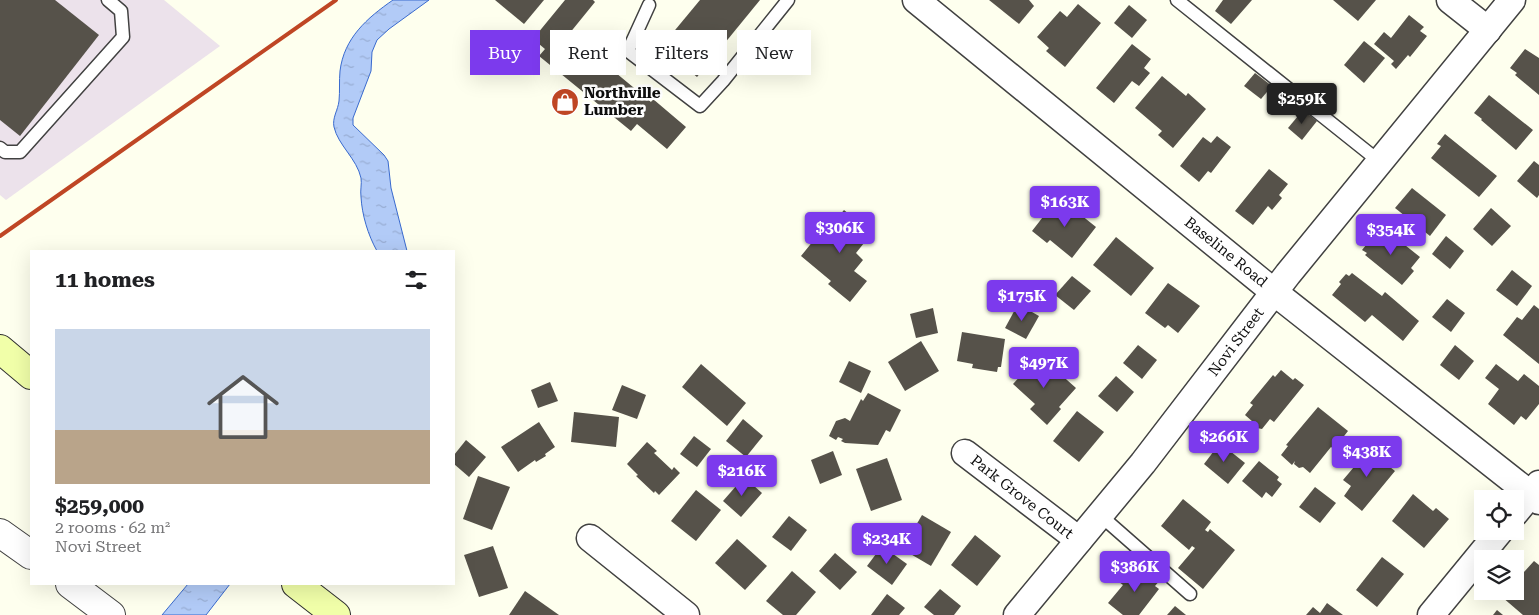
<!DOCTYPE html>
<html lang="en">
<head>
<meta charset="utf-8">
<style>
  body { margin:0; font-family:"Roboto Serif",serif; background:#f2f2f2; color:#202124; height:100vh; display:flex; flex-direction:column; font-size:19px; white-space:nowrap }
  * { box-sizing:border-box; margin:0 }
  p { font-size:16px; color:#757577 }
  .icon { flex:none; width:28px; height:28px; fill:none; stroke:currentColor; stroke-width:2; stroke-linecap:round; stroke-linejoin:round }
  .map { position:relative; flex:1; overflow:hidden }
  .details { position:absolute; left:30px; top:250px; width:425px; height:335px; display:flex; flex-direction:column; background:#fff; border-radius:0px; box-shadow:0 5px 20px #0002 }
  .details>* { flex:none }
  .hud { position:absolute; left:470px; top:30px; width:475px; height:45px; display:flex; gap:10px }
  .controls { position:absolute; left:1474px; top:490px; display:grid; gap:10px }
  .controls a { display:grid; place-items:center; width:50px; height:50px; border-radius:0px; background:#fff; box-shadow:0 5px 20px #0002; font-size:25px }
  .price { position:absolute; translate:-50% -42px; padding:0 11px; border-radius:5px; background:#7c3aed; color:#fff; font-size:16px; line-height:32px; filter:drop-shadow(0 1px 2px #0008) }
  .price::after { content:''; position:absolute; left:50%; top:30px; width:15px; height:11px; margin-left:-8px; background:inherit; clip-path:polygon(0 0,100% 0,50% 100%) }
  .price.active { background:#222; color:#fff }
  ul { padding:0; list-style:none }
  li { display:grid; align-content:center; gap:10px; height:265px; padding:0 25px }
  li+li { border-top:1px solid #e0e0e0 }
  li span { display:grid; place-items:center; height:155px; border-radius:0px; color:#555 }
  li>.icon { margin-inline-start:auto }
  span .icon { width:90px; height:90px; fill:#fffc; stroke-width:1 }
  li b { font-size:21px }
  h2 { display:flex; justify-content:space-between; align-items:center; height:60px; padding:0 25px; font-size:21px }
  .chip { padding:0 18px; border-radius:0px; background:#fff; box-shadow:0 5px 20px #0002; font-size:18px; line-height:45px }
  .chip.active { background:#7c3aed; color:#fff }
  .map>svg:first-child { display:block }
  .industrial { fill:#ece2eb }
  .water { fill:url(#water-ripples); stroke:#396ace }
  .building { fill:#56524a }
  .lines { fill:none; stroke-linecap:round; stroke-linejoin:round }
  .service-casing { stroke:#414141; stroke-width:15 }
  .minor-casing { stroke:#414141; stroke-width:29 }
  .tertiary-casing { stroke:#414141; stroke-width:30 }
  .secondary-casing { stroke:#303030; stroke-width:30 }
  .service { stroke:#fff; stroke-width:12 }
  .minor { stroke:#fff; stroke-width:26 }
  .tertiary { stroke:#fff; stroke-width:28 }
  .secondary { stroke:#f1ffa9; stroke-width:28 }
  .rail { stroke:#bf4624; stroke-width:4 }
  .labels { text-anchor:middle; stroke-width:5; stroke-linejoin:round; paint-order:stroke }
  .poi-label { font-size:15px; font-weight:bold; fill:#0e0e0e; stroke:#fff; text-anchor:start }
  .street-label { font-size:15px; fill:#0e0e0e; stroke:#fff }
</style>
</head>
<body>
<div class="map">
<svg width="1539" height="615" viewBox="0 0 1539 615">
  <defs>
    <pattern id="water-ripples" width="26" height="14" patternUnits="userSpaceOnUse" patternTransform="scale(1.25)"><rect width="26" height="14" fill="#b2cbf7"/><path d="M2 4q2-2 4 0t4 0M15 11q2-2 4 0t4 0" fill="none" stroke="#98add3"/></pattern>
  </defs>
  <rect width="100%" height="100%" fill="#feffee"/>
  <path class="industrial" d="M0,0h164l56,46 -214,154 -6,-5z"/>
  <g class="water">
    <path d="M393,0h36l-40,29 -12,11 -5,12 -1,19 -18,47v7l31,30 4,6 3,27 16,63h-30c-9,-16 -15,-36 -16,-54 -1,-7 1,-13 0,-19 -4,-19 -23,-33 -27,-51 -2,-9 4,-17 5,-26 1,-10 0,-20 1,-30 4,-33 27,-53 53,-71z"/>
    <path d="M188,584h42l-24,31h-44z"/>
  </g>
  <g class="building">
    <path d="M0,0h55l44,35 -79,101 -20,-16z"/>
    <path d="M495,0h49l-20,24z"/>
    <path d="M565,0h28l2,2 -26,32 82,68 2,-3 33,28 -19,22 -30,-25 -6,7 -92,-75 6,-7 -12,-10z"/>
    <path d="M700,0h60l-63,77 -36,-30z"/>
    <path d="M989,0h40l5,6 -15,18z"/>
    <path d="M1223,0h29l-21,24 -16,-13z"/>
    <path d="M1333,0h43l-18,21z"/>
    <path d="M1078,4l23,19 -36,44 -19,-16 3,-3 -12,-11 23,-26 7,6z"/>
    <path d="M1129,5l18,15 -15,18 -18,-15z"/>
    <path d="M1409,15l15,12 -4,4 7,5 -17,21 -2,-2 -12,14 -5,-5 3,-3 -20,-17 10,-12 7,6z"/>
    <path d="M1364,41l21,17 -21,25 -20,-18z"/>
    <path d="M1132,44l19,15 -7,9 6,5 -11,13 -7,-5 -18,22 -18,-15z"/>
    <path d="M1525,49l14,9v37l-24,-20 2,-2 -7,-5z"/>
    <path d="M1255,73l17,13 -11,13 -17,-13z"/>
    <path d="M1162,76l24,20 2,-3 18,16 -33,39 -15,-13 4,-4 -27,-23z"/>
    <path d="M1489,95l44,35 -17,20 -35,-30 1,-1 -8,-6z"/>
    <path d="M1303,110l14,11 -15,19 -14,-12z"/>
    <path d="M1445,134l52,42 -18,21 -48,-39 10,-12 -4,-2z"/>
    <path d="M1217,136l14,11 -20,26 -3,-2 -9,11 -19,-16 23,-29 8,6z"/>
    <path d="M1534,161l5,4v30l-2,3 -20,-17z"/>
    <path d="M1269,169l19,15 -9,11 3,3 -10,12 -4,-4 -15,19 -18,-14z"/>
    <path d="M1412,188l34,27 -16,21 -35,-28z"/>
    <path d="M1061,199l35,28 -24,31 -22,-18 -3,3 -15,-12 14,-18 2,2z"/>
    <path d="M1491,208l20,18 -19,20 -19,-17z"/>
    <path d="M844,210l28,23 -16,20 7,7 -9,11 13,10 -17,21 -22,-18 3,-3 -30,-25 34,-42 3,3z"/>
    <path d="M1380,228l5,4 1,-2 34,27 -9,11 3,3 -12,14 -37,-30 2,-2 -5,-3z"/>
    <path d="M1446,236l18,15 -14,18 -18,-15z"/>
    <path d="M1116,237l38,31 -23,28 -38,-31z"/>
    <path d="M1512,270l20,16 -15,20 -21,-16z"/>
    <path d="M1352,273l30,23 3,-4 34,29 -16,20 -31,-26 -7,7 -33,-27 9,-11 -2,-2 7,-8 3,2z"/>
    <path d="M1072,276l19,15 -17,19 -19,-15z"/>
    <path d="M1168,283l32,23 -22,27 -10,-8 -3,3 -20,-15z"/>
    <path d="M1447,299l18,14 -14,19 -19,-15z"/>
    <path d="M1018,304l21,12 -13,23 -21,-11z"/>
    <path d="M1534,305l5,4v55l-36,-29 14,-18 5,3z"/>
    <path d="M933,308l5,25 -22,5 -6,-24z"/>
    <path d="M962,332l43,7 -4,28h-3l-1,5 -25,-4 1,-4 -16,-3z"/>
    <path d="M921,341l18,30 -34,20 -17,-29z"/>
    <path d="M1138,345l19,15 -15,19 -19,-16z"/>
    <path d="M1455,345l19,16 -15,19 -19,-15z"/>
    <path d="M1039,355l37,33 -17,19 2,2 -14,16 -17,-16 5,-5 -22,-20z"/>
    <path d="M849,361l22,10 -10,22 -22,-11z"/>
    <path d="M701,364l45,39 -19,23 -45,-39z"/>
    <path d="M1496,364l22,17 6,-7 15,12v18l-13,16 -5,-4 -7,9 -26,-21 11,-15 -14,-11z"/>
    <path d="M1281,370l12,10 2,-2 9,7 -30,37 -4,-3 -8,10 -5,-1 -4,-4v-2l-8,-7 8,-10 -3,-2 23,-28 2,2z"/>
    <path d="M1116,376l18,16 -17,20 -19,-16z"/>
    <path d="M550,382l8,19 -20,7 -7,-18z"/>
    <path d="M622,385l24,10 -9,24 -25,-9z"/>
    <path d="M868,393l33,17 -11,22 -4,-2 -8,15 -33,-2 -4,-2 2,-2 -5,-2 -2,3 -7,-4 7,-15 9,-3 5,3 11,-22 2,2z"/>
    <path d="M1318,407l30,24 -14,18 -3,-2 -21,26 -7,-6 -4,1 -5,-4 1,-3 -3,4 -11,-10 7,-9 -2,-1z"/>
    <path d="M1077,411l27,21 -25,30 -26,-21z"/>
    <path d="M574,412l45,5 -3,30 -45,-5z"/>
    <path d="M743,419l20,17 -17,21 -20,-16z"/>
    <path d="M539,422l16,25 -10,7 1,2 -10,6 -1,-2 -17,12 -17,-25z"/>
    <path d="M694,436l17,13 -14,18 -17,-13z"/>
    <path d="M466,440l20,17 -17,20 -15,-13v-9z"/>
    <path d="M647,442l10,9 -3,2 18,17 2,-3 6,6 -21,22 -4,-4 -1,2 -18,-17 2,-1 -11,-11z"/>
    <path d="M1220,443l25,20 -17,21 -24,-20z"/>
    <path d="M1365,444l13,10 -2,2 19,15 -33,40 -18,-15 7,-10 -8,-6 16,-19 -5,-4z"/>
    <path d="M833,451l9,24 -22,9 -9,-24z"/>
    <path d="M887,458l15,42 -31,11 -15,-42z"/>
    <path d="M1259,461l20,16 -2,3 5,4 -10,13 -6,-5 -4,6 -20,-17z"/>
    <path d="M478,476l32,11 -18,43 -29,-11z"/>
    <path d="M744,477l18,16 -21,24 -18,-16z"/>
    <path d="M1315,487l21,16 -16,20 -21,-16z"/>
    <path d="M696,490l25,20 -25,31 -25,-20z"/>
    <path d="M1413,494l20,17 3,-3 13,11 -25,29 -32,-27z"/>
    <path d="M1183,499l28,23 -6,8 3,2 2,-3 25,21 -32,39 -25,-21 17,-20 -3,-2 -3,4 -28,-24z"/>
    <path d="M922,515l29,17 -20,34 -29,-17z"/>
    <path d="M789,516l18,14 -16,21 -19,-14z"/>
    <path d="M975,535l26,21 -24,30 -26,-21z"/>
    <path d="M737,539l30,27 -22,24 -30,-27z"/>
    <path d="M493,546l15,42 -29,9 -15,-42z"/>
    <path d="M882,546l25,18 -15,21 -25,-19z"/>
    <path d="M835,553l22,19 -17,18 -21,-19z"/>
    <path d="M1382,557l22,17 -27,33 -21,-17z"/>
    <path d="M1534,561l5,4v50h-16l-21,-18 5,-6h8v-9z"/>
    <path d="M1148,568l13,11 -6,7 4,3 -20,26h-16l-15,-12 15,-18 -4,-3 5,-7 4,3 7,-9 7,6z"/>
    <path d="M792,571l24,21 -20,23h-13l-17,-14z"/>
    <path d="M940,589l21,17 -7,9h-20l-10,-8z"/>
    <path d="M525,591l34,24h-50z"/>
    <path d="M887,594l18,14 -6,7h-28z"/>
    <path d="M1327,603l16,12h-37l7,-8 7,6z"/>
    <path d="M1175,606l11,9h-19z"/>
    <path d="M1497,610l6,5h-10z"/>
  </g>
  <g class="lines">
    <g class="service-casing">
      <g id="service">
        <path d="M1177,0l203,162"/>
        <path d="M649,5l-21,46 72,55 23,-25 65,-81"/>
        <path d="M0,148l5,4h15l103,-115 -2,-26 -13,-11"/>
        <path d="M1100,515l90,79"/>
      </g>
    </g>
    <g class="minor-casing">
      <g id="minor">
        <path d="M916,0l358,292 265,209"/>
        <path d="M1450,0l38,30"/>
        <path d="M965,453l114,87"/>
        <path d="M1515,513l24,-29"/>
        <path d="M590,538l96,77"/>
        <path d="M1017,615l126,-152 145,-189 224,-274"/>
        <path d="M1431,615l69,-84"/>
      </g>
    </g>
    <g class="tertiary-casing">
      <g id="tertiary">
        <path d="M0,533l31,22"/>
        <path d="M70,584l41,31"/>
      </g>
    </g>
    <g class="secondary-casing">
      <g id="secondary">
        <path d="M0,349l31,26"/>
        <path d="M296,584l40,31"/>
      </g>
    </g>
    <use href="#service" class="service"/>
    <use href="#minor" class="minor"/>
    <use href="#tertiary" class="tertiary"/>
    <use href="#secondary" class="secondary"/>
    <path class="rail" d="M0,236l336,-236"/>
  </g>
  <defs>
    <g id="shop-disc" transform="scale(1.4375)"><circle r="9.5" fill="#bf4624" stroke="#fff"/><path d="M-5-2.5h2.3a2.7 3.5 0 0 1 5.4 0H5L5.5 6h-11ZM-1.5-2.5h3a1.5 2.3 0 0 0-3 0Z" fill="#fff"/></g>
  </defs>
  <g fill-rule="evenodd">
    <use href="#shop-disc" x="565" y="102"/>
  </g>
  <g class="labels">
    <g class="poi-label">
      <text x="584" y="98">Northville<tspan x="584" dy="17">Lumber</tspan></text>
    </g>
    <g class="street-label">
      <text transform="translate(1226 252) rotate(39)" y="5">Baseline Road</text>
      <text transform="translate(1236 342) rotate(-53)" y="5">Novi Street</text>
      <text transform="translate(1022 497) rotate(38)" y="5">Park Grove Court</text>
    </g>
  </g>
</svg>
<div class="controls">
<a><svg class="icon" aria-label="locate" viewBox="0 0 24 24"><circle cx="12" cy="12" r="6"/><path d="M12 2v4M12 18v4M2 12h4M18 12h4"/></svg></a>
<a><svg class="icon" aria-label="layers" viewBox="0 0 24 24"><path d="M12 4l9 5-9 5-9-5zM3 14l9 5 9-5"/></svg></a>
</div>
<b class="price active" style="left:1302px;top:125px">$259K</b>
<b class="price" style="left:1065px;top:228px">$163K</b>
<b class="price" style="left:840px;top:254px">$306K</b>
<b class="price" style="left:1391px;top:256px">$354K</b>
<b class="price" style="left:1022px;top:322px">$175K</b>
<b class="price" style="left:1044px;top:389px">$497K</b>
<b class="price" style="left:1224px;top:463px">$266K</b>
<b class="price" style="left:1367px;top:478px">$438K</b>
<b class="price" style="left:742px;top:497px">$216K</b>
<b class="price" style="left:887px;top:565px">$234K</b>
<b class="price" style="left:1135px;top:593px">$386K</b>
<div class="hud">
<a class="chip active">Buy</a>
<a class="chip">Rent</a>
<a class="chip">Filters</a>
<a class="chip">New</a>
</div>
<section class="details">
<h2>11 homes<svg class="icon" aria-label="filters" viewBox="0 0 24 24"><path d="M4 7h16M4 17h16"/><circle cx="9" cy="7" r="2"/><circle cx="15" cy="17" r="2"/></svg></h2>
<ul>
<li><span style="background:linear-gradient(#c9d6e8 65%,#b9a48a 0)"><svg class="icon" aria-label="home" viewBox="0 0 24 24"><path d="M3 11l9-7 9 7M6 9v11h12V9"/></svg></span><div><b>$259,000</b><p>2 rooms · 62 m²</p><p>Novi Street</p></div></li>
</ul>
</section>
</div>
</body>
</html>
